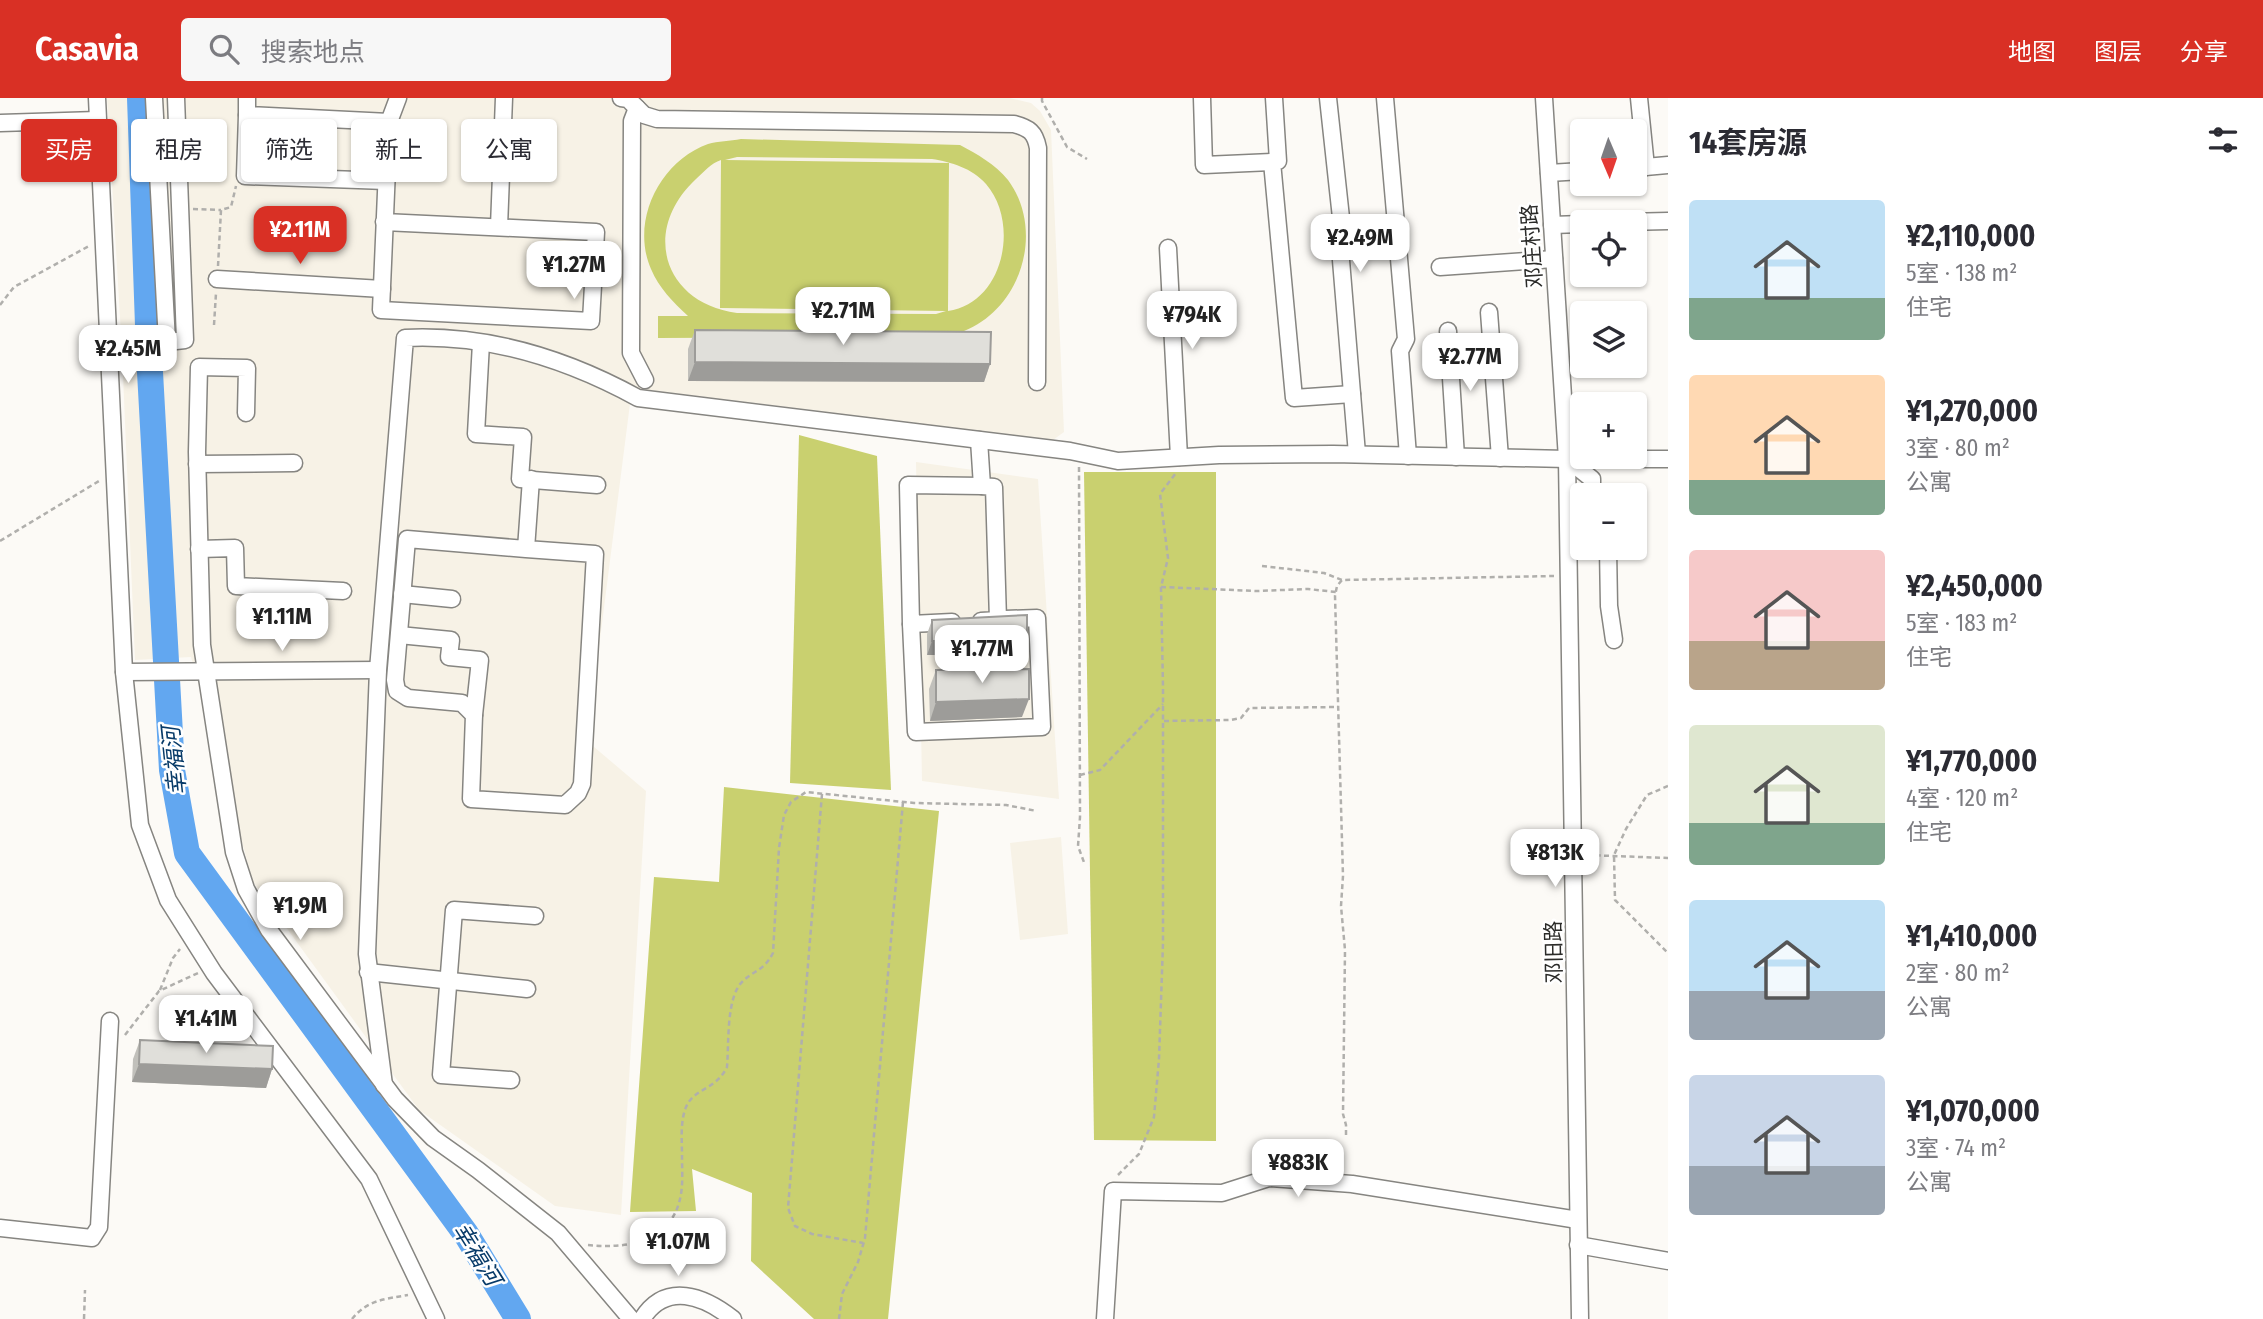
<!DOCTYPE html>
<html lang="zh">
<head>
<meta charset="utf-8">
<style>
  body { margin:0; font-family:"Fira Sans Condensed","Noto Sans SC",sans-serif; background:#f7f7f7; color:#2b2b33; height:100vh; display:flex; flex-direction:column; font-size:26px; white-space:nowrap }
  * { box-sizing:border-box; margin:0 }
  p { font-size:23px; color:#7c7c81 }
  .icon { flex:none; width:38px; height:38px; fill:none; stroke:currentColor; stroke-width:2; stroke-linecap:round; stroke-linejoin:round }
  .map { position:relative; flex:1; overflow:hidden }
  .drawer { display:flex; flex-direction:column; background:#fff; width:595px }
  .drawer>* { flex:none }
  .hud { position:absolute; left:21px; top:21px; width:665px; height:63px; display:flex; gap:14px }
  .needle { width:46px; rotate:178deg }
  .fabs { position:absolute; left:1570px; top:21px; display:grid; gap:14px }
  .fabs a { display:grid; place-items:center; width:77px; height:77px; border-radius:7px; background:#fff; box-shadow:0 2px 5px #0004; font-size:35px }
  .price { position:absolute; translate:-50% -60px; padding:0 16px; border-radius:14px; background:#fff; color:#222; font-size:23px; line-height:46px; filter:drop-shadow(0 2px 4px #0008) }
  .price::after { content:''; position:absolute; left:50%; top:42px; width:21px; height:16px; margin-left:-10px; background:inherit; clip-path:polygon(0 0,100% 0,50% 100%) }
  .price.on { background:#d93025; color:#fff }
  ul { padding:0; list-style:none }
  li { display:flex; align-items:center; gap:21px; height:175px; padding:0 21px }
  li span { display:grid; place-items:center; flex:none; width:196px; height:140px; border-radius:7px; color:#555 }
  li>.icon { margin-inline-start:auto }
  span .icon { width:84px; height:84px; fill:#fffc; stroke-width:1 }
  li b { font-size:30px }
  h2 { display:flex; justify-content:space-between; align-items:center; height:84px; padding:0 21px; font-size:30px }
  .chip { padding:0 24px; border-radius:7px; background:#fff; box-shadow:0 2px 5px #0004; font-size:24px; line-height:63px }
  .chip.on { background:#d93025; color:#fff }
  header { display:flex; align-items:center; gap:42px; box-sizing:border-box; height:98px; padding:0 35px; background:#d93025; color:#fff }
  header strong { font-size:33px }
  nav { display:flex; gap:38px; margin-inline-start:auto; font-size:24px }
  .search { width:490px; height:63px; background:#f7f7f7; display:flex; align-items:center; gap:18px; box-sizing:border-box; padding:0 24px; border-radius:7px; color:#7c7c81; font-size:26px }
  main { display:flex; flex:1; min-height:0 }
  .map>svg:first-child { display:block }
  .built { fill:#f7f2e6 }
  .green { fill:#c9d06f; fill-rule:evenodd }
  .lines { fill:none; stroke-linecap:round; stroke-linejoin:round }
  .river { stroke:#62a7f0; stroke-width:26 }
  .minor-casing { stroke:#868581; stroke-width:19 }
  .path { stroke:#b0afac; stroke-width:2.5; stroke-dasharray:5 3.5; stroke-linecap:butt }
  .minor { stroke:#fff; stroke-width:16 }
  .wall { fill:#c1c0bb }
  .shaded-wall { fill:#9d9c99 }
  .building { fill:#e0dfda; stroke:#9d9c99; stroke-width:2 }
  .labels { text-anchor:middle; stroke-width:5; stroke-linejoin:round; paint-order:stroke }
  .street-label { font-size:21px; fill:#2b2b29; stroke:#fff }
  .water-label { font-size:23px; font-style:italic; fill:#073a68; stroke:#fff }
</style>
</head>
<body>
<header>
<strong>Casavia</strong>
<div class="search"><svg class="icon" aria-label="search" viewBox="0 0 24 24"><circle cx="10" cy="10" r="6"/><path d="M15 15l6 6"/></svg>搜索地点</div>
<nav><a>地图</a><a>图层</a><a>分享</a></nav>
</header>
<main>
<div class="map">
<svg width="1668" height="1221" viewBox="0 0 1668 1221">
  <rect width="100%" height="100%" fill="#fcfaf6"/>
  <g class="built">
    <path d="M107,0h902l22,5 9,8 11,19 13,302 -11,8 -421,-52 -45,353 59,50 -25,424 -66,-9 -136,-96 -166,-228 -62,-225 -56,3 -13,-309z"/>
    <path d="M916,364l122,17 21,320 -137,-18z"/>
    <path d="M1061,739l7,97 -48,6 -10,-97z"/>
  </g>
  <g class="green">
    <path d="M741,41l219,6c17,9 35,19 48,35 37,50 14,128 -44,151 -8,3 -18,4 -26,6l-280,1v-22h30c-15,-14 -29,-28 -37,-47 -21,-48 9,-108 57,-125 10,-3 22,-3 33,-5zM737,59l195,2c19,3 40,9 54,25 34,39 18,119 -38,127l1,-148 -224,-3zM721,62l-1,148 226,3 -10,3 -199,-1c-74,-10 -96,-83 -41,-134 8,-7 15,-16 25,-19z"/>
    <path d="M799,337l78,21 14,334 -101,-7z"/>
    <path d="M1084,374h132v669l-122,-1z"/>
    <path d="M724,689l215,24 -51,508h-74l-63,-58 1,-68 -60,-24 4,42 -66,1 24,-335 65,5z"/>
  </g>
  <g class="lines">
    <path class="river" d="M140,0l9,256 23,416 15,83 279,381 52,85"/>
    <g class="minor-casing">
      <g id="minor">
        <path d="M97,0l27,574 16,153 28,75 46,73 155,206 67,140"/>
        <path d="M154,0l13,244 18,-2 -9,-242"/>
        <path d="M247,0v17l142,7"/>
        <path d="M621,0l7,1 16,16 13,4 357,5c15,4 21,8 24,24l-1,234"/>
        <path d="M1202,0l2,67 68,-3"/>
        <path d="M1274,0l4,63 -6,1 22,236 58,-4"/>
        <path d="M1328,0l14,129 -3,9 18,218"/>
        <path d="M1385,0l21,241 -6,12 8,105"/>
        <path d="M1544,0l23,361h101"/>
        <path d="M1639,0l7,69"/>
        <path d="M637,10l-5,13 -1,232 14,27"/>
        <path d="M247,17l-2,61 141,5"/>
        <path d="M0,25l97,-3"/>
        <path d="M1634,70l34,-3"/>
        <path d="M1549,75l33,-2"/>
        <path d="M384,124l212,10 -5,89 -210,-11 8,-188 9,-24"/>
        <path d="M1625,124l43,-1"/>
        <path d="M1552,127l30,-1"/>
        <path d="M499,129l5,-129"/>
        <path d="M1168,150l11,209"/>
        <path d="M1440,169l114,-8"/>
        <path d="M217,181l165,10"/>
        <path d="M1489,214l11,146"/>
        <path d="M1448,233l8,126"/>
        <path d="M481,245l-5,91 47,3 -3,42 77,6"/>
        <path d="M246,315l1,-45 -48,-1 -2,85 5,193 32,207 12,37 23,41 126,169 38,39 45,32 80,63 73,86"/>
        <path d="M979,342l3,46 12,1 4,133 -17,1"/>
        <path d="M1567,361l13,860"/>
        <path d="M197,366l97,-1"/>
        <path d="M1608,450l1,58 5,34"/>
        <path d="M199,451l36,-1 1,38 107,5"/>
        <path d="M526,451l69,5 -13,230 -4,9 -13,12 -94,-6 3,-84 -12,-12 -54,-5 -11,-7 -2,-11 12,-141 119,10 5,-70"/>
        <path d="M402,496l50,5"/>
        <path d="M952,524l-41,2 -3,-139 74,1"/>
        <path d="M911,526l5,108 126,-5 -5,-109 -32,1"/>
        <path d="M399,537l52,5 -2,17 31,3 -6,55"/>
        <path d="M124,574l254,-2"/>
        <path d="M368,874l159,17"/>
        <path d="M511,982l-70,-5 13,-165 81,6"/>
        <path d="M384,987l-17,-131 11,-284 27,-332c83,-4 160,20 233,60l432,53 48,10 101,-6 114,-1 234,5 25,20v16"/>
        <path d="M0,1130l92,10 7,-11 11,-206"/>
        <path d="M1578,1147l90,16"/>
        <path d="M642,1221c24,-38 62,-23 91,0"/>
        <path d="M1105,1221l8,-128 109,2 47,-15 83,6 226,36"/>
      </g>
    </g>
    <g class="path">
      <path d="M1042,0v3l25,46 20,12"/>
      <path d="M193,111l28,1"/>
      <path d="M218,168l3,-56 10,-3 5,-21"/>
      <path d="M0,207l14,-18 75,-41"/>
      <path d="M214,227l2,-32"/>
      <path d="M1079,369l1,350 -2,29 7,19"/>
      <path d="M0,443l99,-60"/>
      <path d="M1262,468l62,7 18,7"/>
      <path d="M1161,489l96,4 51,-2 28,3"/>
      <path d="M1164,623l67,-1 10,-2 8,-10 89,-1"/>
      <path d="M1080,677l20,-5 63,-66"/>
      <path d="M1668,688l-21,9 -21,34 -12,26 1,45 53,53"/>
      <path d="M822,696l-34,414 7,18 17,8 51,9"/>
      <path d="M1587,757l81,3"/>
      <path d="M160,892l13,-32 7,-9"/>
      <path d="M125,937l34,-44 39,-18"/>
      <path d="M1346,1037v-10l-3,-11 2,-164 -4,-44 2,-30 -8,-280 2,-10 5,-6 212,-4"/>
      <path d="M1118,1077l21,-21 15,-37 5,-58 4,-116v-256l-2,-100 7,-29 -8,-64 16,-21"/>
      <path d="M588,1147c41,4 85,-3 93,-51 2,-12 1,-26 1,-38 0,-16 -2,-34 4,-49 8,-19 30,-17 41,-40 2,-23 -1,-69 15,-85 13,-13 21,-10 31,-29l6,-105 5,-33 7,-13 15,-10 108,11 92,2 31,6"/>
      <path d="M84,1221l1,-29"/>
      <path d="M352,1221c15,-19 33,-20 56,-24"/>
      <path d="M839,1221l3,-25 16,-32 7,-24 38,-436"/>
    </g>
    <use href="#minor" class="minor"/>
  </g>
  <g class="wall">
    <path d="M695,232l295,34 -6,18 -296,-1v-32z"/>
    <path d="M932,522l95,21 -5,14h-95v-21z"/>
    <path d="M936,572l86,47 -92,4 -1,-32z"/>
    <path d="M140,942l132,29 -6,19 -134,-6 1,-23z"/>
  </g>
  <g class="shaded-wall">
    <path d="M695,264l295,2 -6,18 -296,-1z"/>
    <path d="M932,543h95l-5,14h-95z"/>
    <path d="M1029,601l-7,18 -92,4 6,-19z"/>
    <path d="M139,966l133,5 -6,19 -134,-6z"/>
  </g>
  <g class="building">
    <path d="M695,232l296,2 -1,32 -295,-2z"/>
    <path d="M1027,517v26h-95v-21z"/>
    <path d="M1029,571v30l-93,3v-32z"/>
    <path d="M140,942l133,6 -1,23 -133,-5z"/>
  </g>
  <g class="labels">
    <g class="street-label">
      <text transform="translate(1532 148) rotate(-94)" y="7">邓庄村路</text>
      <text transform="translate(1554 854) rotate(-91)" y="7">邓旧路</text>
    </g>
    <g class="water-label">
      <text transform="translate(174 663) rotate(-96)" y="8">幸福河</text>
      <text transform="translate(477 1156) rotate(58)" y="8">幸福河</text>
    </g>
  </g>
</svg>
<div class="fabs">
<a><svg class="needle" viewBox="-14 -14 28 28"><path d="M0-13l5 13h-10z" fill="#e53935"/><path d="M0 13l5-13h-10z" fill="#7c7c81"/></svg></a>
<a><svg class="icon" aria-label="locate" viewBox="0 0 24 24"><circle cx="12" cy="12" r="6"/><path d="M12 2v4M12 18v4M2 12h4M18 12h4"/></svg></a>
<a><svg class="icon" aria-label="layers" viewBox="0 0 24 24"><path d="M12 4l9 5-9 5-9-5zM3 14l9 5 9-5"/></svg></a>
<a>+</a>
<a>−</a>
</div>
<b class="price on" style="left:300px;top:168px">¥2.11M</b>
<b class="price" style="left:1360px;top:176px">¥2.49M</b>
<b class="price" style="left:574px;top:203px">¥1.27M</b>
<b class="price" style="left:843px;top:249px">¥2.71M</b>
<b class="price" style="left:1192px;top:253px">¥794K</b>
<b class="price" style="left:128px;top:287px">¥2.45M</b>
<b class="price" style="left:1470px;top:295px">¥2.77M</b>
<b class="price" style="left:282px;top:555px">¥1.11M</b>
<b class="price" style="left:982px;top:587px">¥1.77M</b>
<b class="price" style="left:1555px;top:791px">¥813K</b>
<b class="price" style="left:300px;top:844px">¥1.9M</b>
<b class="price" style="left:206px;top:957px">¥1.41M</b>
<b class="price" style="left:1298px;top:1101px">¥883K</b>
<b class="price" style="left:678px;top:1180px">¥1.07M</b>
<div class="hud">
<a class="chip on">买房</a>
<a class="chip">租房</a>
<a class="chip">筛选</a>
<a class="chip">新上</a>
<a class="chip">公寓</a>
</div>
</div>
<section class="drawer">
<h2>14套房源<svg class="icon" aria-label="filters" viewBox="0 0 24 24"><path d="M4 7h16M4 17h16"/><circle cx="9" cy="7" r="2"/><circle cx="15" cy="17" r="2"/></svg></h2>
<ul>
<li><span style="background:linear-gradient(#bfe0f5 70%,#7fa58c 0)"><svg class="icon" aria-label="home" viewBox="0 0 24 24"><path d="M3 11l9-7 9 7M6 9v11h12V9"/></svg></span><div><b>¥2,110,000</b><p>5室 · 138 m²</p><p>住宅</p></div></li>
<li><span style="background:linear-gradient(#ffd9b3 75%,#7fa58c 0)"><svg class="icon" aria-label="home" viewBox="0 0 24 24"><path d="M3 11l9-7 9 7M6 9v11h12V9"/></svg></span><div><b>¥1,270,000</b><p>3室 · 80 m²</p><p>公寓</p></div></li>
<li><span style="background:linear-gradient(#f6c9c9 65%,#b9a48a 0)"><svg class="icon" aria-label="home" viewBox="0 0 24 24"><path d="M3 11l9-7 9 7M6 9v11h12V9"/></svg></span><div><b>¥2,450,000</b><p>5室 · 183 m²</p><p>住宅</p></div></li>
<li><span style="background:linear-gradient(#dfe7d0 70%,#7fa58c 0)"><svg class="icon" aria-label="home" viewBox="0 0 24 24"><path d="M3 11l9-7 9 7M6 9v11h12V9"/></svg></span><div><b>¥1,770,000</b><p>4室 · 120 m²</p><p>住宅</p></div></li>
<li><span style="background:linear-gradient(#bfe0f5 65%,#9aa5b1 0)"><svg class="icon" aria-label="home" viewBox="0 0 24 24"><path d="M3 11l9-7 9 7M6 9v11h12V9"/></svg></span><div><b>¥1,410,000</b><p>2室 · 80 m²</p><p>公寓</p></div></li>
<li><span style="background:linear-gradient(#c9d6e8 65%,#9aa5b1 0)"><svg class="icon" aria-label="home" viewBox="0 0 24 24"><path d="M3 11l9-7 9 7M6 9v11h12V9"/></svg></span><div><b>¥1,070,000</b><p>3室 · 74 m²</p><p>公寓</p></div></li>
</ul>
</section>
</main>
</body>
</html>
